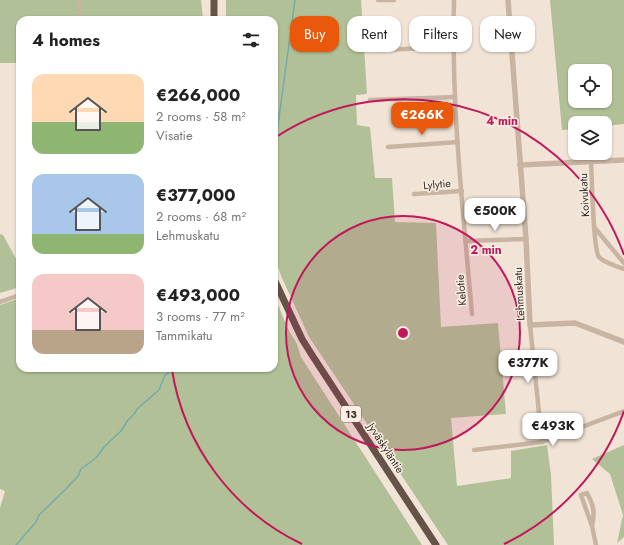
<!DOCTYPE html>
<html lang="en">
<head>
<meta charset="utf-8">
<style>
  body { margin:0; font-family:Jost,sans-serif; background:#f6f6f6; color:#222; height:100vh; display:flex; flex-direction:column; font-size:15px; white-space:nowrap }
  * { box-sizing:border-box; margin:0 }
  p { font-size:13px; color:#767676 }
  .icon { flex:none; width:22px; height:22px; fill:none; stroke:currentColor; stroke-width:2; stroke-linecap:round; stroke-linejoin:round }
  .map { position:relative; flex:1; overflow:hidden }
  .panel { position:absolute; left:16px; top:16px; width:262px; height:356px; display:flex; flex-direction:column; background:#fff; border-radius:12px; box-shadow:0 1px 3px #0004 }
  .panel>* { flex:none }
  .guide { position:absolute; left:290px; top:16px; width:274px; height:36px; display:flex; gap:8px }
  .tools { position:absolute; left:568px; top:64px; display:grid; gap:8px }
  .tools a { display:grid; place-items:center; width:44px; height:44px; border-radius:8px; background:#fff; box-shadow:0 1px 3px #0004; font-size:20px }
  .price { position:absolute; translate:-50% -34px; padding:0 9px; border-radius:8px; background:#fff; color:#222; font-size:13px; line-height:26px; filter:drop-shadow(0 1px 2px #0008) }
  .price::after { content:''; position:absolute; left:50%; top:24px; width:12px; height:9px; margin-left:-6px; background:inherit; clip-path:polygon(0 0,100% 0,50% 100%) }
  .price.selected { background:#ea580c; color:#fff }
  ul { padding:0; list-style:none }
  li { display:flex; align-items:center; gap:12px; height:100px; padding:0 16px }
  li span { display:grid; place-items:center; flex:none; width:112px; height:80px; border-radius:12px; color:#555 }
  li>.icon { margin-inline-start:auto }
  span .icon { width:48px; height:48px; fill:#fffc; stroke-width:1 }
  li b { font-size:17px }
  h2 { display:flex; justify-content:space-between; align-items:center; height:48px; padding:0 16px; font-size:17px }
  .tag { padding:0 14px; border-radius:12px; background:#fff; box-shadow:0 1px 3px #0004; font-size:14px; line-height:36px }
  .tag.selected { background:#ea580c; color:#fff }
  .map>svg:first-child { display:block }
  .green { fill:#b1c096; fill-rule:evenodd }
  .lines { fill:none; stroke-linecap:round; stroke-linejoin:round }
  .stream { stroke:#74abae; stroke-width:1.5 }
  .minor { stroke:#c9b4a2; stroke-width:4.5 }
  .tertiary { stroke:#c9b4a2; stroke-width:5.5 }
  .trunk { stroke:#655248; stroke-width:7 }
  .ring { fill:none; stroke:#c2185b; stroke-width:2 }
  .labels { text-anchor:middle; stroke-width:3; stroke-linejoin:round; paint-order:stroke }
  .shield { fill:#f9efe2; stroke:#6e645d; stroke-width:1 }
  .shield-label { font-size:10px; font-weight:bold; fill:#332924 }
  .street-label { font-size:11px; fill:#332924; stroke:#f9efe2 }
  .centre { fill:#c2185b; stroke:#f9efe2; stroke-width:2 }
  .ring-label { font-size:12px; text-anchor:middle; font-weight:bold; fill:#c2185b; stroke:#f9efe2; stroke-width:3; stroke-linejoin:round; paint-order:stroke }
</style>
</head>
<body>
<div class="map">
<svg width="624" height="545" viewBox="0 0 624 545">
  <rect width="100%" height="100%" fill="#f1e4d6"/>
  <g class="green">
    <path d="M0,0h201l2,20h-183v43h-20z"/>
    <path d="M226,0h135l6,94 -11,1 1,30 13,2 5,51h17l3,44 41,1 5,104 57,-4 8,91 -55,4 6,68 54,-8v-27l36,-6 4,30 3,70h-106l-139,-208 -27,-59 -8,-22v-236h-48z"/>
    <path d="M550,0h74v124l-19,2v-3h-30v6l-13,1zM575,71h30v30h-30z"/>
    <path d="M0,234l3,1 17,31v21l-20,6z"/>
    <path d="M274,295l14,34 9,15 4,13 121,188h-422v-37l5,-17 -5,-2v-184l20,-7v70h254z"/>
    <path d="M624,445v92l-7,6 6,-28 -13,-41 -18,-15z"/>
  </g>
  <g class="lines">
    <g class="stream">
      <path d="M274,154l21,-154"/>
      <path d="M274,231v5"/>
      <path d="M16,545l20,-23 3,-7 27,-26 12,-13 3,-7 15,-11 8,-11 17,-16 7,-11 6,-6 4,-6 21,-18 6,-15 11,-7"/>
    </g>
    <g class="minor">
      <path d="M79,0l1,20"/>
      <path d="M378,0h16"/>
      <path d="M454,0c-3,105 9,210 18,314"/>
      <path d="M380,50l73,-3"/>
      <path d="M370,100l85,-3"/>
      <path d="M388,147l70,-5"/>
      <path d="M591,161c1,14 2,89 8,96 5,6 18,9 25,12"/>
      <path d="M414,194l48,-3"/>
      <path d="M594,227l30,36"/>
      <path d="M466,241l60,-2"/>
      <path d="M0,302l20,-7"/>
      <path d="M530,325l12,117"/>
      <path d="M474,450l68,-8 82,-31"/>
      <path d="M592,526c3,-14 2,-20 -5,-33l-6,2 11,31 4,19"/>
    </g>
    <g class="tertiary">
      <path d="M508,0l18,239 4,86 45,-2 49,19"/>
      <path d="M520,165l104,-5"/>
    </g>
    <g class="trunk">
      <path d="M214,0v20"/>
      <path d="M274,279l28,60 10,16 124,190"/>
    </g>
  </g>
  <circle cx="403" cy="333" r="117" fill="#c2185b" fill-opacity=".12"/>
  <g class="ring">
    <circle cx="403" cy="333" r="117"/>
    <path d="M624 411A234 234 0 0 1 504 544M302 544A234 234 0 0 1 172 370M276 137A234 234 0 0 1 624 255"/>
  </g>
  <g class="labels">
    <rect class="shield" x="341" y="406" width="20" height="16" rx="3"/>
    <g class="shield-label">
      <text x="351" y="418">13</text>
    </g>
    <g class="street-label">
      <text transform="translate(437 184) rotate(-5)" y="4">Lylytie</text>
      <text transform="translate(584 195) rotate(-93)" y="4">Koivukatu</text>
      <text transform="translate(461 290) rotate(-95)" y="4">Kelotie</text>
      <text transform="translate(519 294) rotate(-93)" y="4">Lehmuskatu</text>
      <text transform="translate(386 448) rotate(57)" y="4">Jyväskyläntie</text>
    </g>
  </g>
  <circle cx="403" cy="333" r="6" class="centre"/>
  <g class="ring-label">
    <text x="502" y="125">4 min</text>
    <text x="486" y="254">2 min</text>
  </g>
</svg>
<div class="tools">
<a><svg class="icon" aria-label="locate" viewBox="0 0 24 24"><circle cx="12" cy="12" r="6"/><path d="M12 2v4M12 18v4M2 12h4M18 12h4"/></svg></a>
<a><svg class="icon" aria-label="layers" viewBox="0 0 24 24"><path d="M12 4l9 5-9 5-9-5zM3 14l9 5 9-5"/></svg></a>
</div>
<b class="price selected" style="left:422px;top:136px">€266K</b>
<b class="price" style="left:495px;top:232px">€500K</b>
<b class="price" style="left:528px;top:384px">€377K</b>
<b class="price" style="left:553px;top:447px">€493K</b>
<div class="guide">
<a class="tag selected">Buy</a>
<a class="tag">Rent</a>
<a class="tag">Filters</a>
<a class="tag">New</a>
</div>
<section class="panel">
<h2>4 homes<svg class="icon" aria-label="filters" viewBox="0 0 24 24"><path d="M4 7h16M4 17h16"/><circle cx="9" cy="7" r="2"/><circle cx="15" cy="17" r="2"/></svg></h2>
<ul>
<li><span style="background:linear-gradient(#ffd9b3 60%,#8fb573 0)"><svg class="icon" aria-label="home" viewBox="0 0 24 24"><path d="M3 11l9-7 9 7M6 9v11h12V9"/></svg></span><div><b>€266,000</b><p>2 rooms · 58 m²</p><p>Visatie</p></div></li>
<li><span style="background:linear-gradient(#a9c7e8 75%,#8fb573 0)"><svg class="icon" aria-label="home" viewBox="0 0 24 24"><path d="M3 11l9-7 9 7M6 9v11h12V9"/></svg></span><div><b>€377,000</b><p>2 rooms · 68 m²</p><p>Lehmuskatu</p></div></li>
<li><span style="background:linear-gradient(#f6c9c9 70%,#b9a48a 0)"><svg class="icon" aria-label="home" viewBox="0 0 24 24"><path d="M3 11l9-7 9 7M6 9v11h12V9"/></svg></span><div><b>€493,000</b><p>3 rooms · 77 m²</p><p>Tammikatu</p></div></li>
</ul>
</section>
</div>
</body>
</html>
